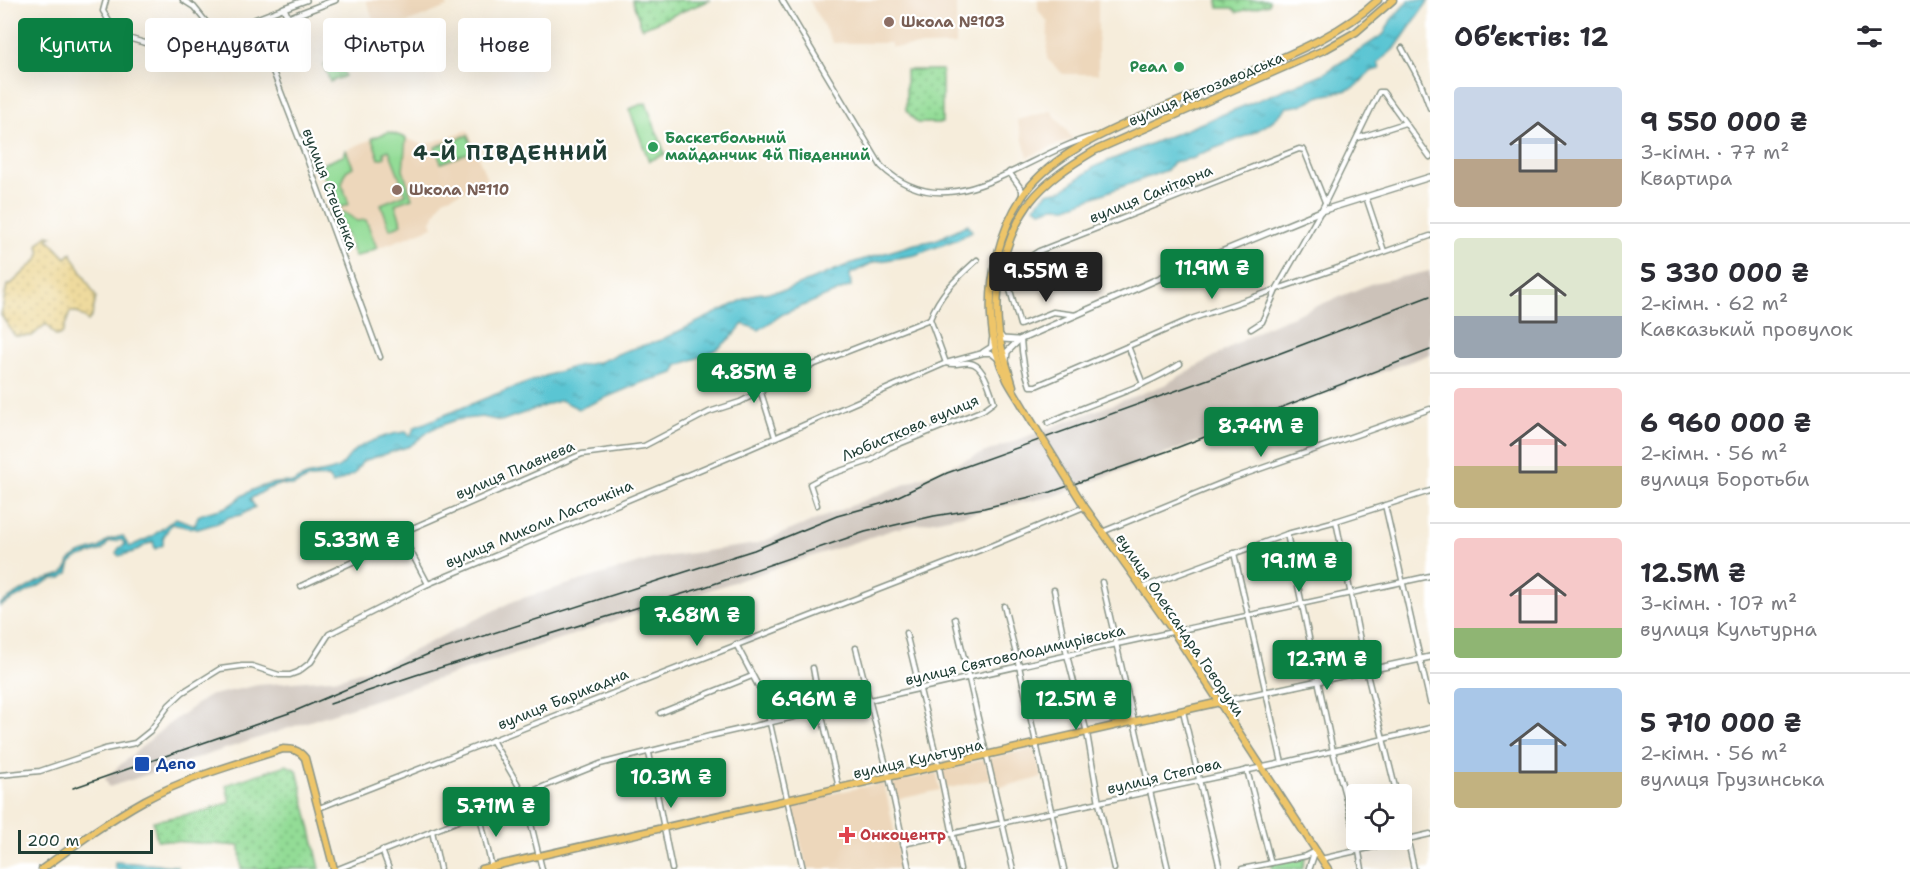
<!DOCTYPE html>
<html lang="uk">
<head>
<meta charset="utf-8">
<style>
  body { margin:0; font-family:"Shantell Sans",sans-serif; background:#f2f2f3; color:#2b2b33; height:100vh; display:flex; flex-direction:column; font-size:22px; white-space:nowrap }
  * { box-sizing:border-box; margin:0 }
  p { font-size:20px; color:#7c7c81 }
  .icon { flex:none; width:33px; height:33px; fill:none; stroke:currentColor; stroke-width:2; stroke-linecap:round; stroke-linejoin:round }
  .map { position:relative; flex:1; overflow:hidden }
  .panel { display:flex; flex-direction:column; background:#fff; width:480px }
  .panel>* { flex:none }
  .top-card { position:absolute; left:18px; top:18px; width:570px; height:54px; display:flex; gap:12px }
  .fabs { position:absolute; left:1346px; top:784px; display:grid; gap:12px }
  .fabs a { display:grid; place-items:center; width:66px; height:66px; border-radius:6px; background:#fff; box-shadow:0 6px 24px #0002; font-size:30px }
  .scale { position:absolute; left:18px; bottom:15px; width:135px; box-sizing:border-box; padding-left:6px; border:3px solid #1f3d34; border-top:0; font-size:16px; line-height:21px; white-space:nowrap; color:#1f3d34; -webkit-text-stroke:4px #fff; paint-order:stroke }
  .price { position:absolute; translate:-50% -51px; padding:0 14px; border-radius:6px; background:#0b8043; color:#fff; font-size:20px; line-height:39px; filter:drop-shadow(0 2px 3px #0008) }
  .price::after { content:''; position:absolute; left:50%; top:36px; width:18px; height:14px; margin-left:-9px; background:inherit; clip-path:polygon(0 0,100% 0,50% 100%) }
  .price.on { background:#222; color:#fff }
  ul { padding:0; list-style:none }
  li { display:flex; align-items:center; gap:18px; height:150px; padding:0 24px }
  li+li { border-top:2px solid #e1e1e2 }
  li span { display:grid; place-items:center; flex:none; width:168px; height:120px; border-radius:6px; color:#555 }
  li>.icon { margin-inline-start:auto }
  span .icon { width:72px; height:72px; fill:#fffc; stroke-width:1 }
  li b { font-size:26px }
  h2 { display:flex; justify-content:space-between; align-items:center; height:72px; padding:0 24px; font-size:26px }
  .pill { padding:0 21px; border-radius:6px; background:#fff; box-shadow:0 6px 24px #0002; font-size:21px; line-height:54px }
  .pill.on { background:#0b8043; color:#fff }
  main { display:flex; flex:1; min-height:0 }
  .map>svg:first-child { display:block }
  .built { fill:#edd7bb }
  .railway { fill:#ccc2b9 }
  .grass { fill:#93dc96; stroke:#598c65; stroke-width:1.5 }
  .sand { fill:url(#sand-dots); stroke:#868c69; stroke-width:1.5 }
  .park { fill:url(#park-dots); stroke:#598c65; stroke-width:1.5 }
  .water { fill:url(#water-ripples); stroke:#3c8184; stroke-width:1.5 }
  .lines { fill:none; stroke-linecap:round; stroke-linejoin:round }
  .minor-casing { stroke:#8a9588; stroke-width:7 }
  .tertiary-casing { stroke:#8a9588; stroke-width:8 }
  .primary-casing { stroke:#8a9588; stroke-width:9 }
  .minor { stroke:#fff; stroke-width:4 }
  .tertiary { stroke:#fff; stroke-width:5 }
  .primary { stroke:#eec569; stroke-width:6 }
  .rail { stroke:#1f3d34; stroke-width:1.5 }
  .primary-bridge-casing { stroke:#8a9588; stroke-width:9; stroke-linecap:butt }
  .primary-bridge { stroke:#eec569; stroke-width:6 }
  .education-dot { fill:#8d6e63; stroke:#fff; stroke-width:2 }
  .leisure-dot { fill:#2e9e5b; stroke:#fff; stroke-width:2 }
  .transit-dot { fill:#1a4fb4; stroke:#fff; stroke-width:2 }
  .health-dot { fill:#e0444e; stroke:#fff; stroke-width:2 }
  .labels { text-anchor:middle; stroke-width:4.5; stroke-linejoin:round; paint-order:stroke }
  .education-label { font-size:15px; font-weight:bold; fill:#785e54; stroke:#fff; text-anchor:start }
  .leisure-label { font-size:15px; font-weight:bold; fill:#27864d; stroke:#fff; text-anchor:end }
  .street-label { font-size:15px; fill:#1f3d34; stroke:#fff }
  .transit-label { font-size:15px; font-weight:bold; fill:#164399; stroke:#fff; text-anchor:start }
  .health-label { font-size:15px; font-weight:bold; fill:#be3a42; stroke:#fff; text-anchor:start }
  .district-label { font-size:21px; font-weight:bold; letter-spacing:1.5px; fill:#1f3d34; stroke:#fff }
</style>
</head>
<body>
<main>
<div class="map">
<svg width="1430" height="869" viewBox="0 0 1430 869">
  <defs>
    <pattern id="sand-dots" width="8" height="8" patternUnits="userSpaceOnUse" patternTransform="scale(1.5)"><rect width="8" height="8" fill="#eeda9e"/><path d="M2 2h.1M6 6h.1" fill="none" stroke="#ccbc89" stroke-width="1.8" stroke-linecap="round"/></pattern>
    <pattern id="park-dots" width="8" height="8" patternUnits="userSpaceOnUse" patternTransform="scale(1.5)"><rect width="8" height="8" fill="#93dc96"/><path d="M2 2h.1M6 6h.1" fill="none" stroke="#77b47b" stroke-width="1.8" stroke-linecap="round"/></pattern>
    <pattern id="water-ripples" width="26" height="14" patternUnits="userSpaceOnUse" patternTransform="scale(1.5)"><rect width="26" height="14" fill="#5ac5d3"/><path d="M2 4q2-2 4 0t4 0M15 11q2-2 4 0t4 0" fill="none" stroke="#4aa1ac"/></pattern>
  </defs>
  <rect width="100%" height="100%" fill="#fff"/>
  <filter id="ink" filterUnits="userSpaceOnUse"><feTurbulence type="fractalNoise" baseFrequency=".0167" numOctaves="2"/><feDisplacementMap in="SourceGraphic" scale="12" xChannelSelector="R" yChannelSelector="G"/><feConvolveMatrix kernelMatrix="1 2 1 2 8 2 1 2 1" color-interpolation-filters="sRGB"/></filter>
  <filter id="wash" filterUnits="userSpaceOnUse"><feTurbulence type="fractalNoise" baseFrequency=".008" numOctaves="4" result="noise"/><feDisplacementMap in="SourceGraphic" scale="24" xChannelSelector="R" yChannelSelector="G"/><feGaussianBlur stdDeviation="1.35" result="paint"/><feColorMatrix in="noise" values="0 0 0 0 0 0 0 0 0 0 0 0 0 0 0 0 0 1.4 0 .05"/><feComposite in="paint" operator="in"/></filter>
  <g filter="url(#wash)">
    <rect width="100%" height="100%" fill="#f6eddb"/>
    <g class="built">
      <path d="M366,0h79l2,7 -68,27z"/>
      <path d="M809,0h147v45l-65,2v-4h-58z"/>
      <path d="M1038,0h60v74h-35l-16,-15 1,-37 -10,-12z"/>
      <path d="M1051,111l22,28 -45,18 -11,-37z"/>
      <path d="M468,130l20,52 -45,17 -12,22 2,6 -78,30 -35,-92 23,-9 3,-6 21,-9 22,-9 35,13z"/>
      <path d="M1036,748l6,30 -47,10 -6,-30z"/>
      <path d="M986,759l4,20 -45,10 -4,-20z"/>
      <path d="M937,773l3,17 -45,10 -3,-17z"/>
      <path d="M884,782l18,87h-95l-16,-66z"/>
    </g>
    <path class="railway" d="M1430,271v83l-376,142 -159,33 -786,258 -4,-9 61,-52 42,-30 50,-11 83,-7 49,-16 123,-61 143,-43 100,-14 214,-86 194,-73 102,-58 107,-44z"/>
    <g class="grass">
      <path d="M646,103l11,30 -2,1h3l7,20 -16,7 -20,-52z"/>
      <path d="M389,132l17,6 -3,32 9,28 -17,6 7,20 -12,5 -9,-25 25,-10 -17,-44 -5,2 1,5 -6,2 -7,-21z"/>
      <path d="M468,135l5,16 -32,12 -6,-16z"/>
      <path d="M346,150l7,17 -7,4 -4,13 7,20 -12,5 -17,-44 23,-9z"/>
      <path d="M344,212l13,9 9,-1 11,28 -22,9 -16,-43z"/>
      <path d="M1306,856l-4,13h-30l-1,-6z"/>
    </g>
    <path class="sand" d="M47,235l5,1 -4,3 18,19 5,-5 25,44 -4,19 -4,5 -11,-9h-7l-8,22 -6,2 -10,-12 -14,12h-17l-14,-21 6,-30h3l28,-26 2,-5 -2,-9z"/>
    <g class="park">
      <path d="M632,0h78l-68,28z"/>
      <path d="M1218,0h51v4l-31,8 -5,-4h-15z"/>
      <path d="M339,59l6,17 -15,6 -6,-17z"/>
      <path d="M906,70h36v53h-25l-11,-13z"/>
      <path d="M286,765l11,5 23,99h-79l-1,-23 -83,-6 -4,-19 53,-10 24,-9 -4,-17z"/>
    </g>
    <g class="water">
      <path d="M1409,0h20l-33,47 -18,16 2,6c-19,3 -14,13 -26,18 -11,6 -25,6 -36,10 -15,6 -13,9 -31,10 -23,27 -55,34 -87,47l-6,4 -21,4 -6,8 -100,37h-14l-12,4 -7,-4 13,-14 15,-3 34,-24 229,-93 59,-39 7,-14z"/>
      <path d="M968,224l4,7 -14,8 -43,16 -41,7 -24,12 1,12 -68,28 -24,16 -16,-6c-23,28 -32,29 -65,41l-4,8 -31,9 -64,27 -18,-9 -60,21 -19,-4 -27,3 -23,9 -22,17 -47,15 -9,13 -21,10 -5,-7 -19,1 -16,8 -12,-2 -14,5 -17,10 5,8 -14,8 -12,2 -11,6 -20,6 -27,-5 -8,14v7l-8,4 -2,-8 -20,11 -14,4 -3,-3 3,-5 6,-3 -3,-5 -13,2 -7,8 -25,8 -6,5 -3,10 -6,5 -10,1 -52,27v-2l37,-22 25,-8 5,-5 2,-8 10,-7 20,-6 9,-8 15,-4 6,11 22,-10 25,-19 19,7 3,-9c9,-5 19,-5 28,-9 6,-2 11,-8 16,-11 14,-9 35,-16 51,-13 12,-10 26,-8 40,-13 11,-3 12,-11 20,-18 11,-10 38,-19 53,-20l4,4 5,-9 76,-31 63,-23 23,-7 22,-4 26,-11 36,-11 94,-46 31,-4 69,-28 60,-18 21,-4z"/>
      <path d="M115,862l62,4v3h-62z"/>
    </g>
  </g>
  <g filter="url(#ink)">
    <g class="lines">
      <g class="minor-casing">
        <g id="minor">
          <path d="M106,0l-3,11 10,17 1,6 31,9 46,-12 23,2"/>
          <path d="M183,0l11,7 21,26"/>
          <path d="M782,0l99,166c69,67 143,-13 214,-30"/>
          <path d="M284,8l-65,25 -3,8 6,17 6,4 10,-2c6,-8 1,-16 5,-24l45,-18"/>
          <path d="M253,20l54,139 73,198"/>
          <path d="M1402,48l18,33 10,27"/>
          <path d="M1358,138l47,-15"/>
          <path d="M1009,172l13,18v7"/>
          <path d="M1366,197l18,54"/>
          <path d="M1076,315l-23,-3 -33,13 -12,-42 3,-14 28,-18 260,-102 5,1 21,52"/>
          <path d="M1251,329l11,-7 15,-34 44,-77 58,-119h4l47,65"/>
          <path d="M1021,339c1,17 3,31 9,47h6l155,-67 239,-83"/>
          <path d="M1128,346l15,38"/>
          <path d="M983,352l8,-5 1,-8"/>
          <path d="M752,364l23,73"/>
          <path d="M1048,423c43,-21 92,-33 132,-59"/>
          <path d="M817,505l-7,-21 13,-7 49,-17 17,-12 94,-38 11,-8c-3,-11 -11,-38 -24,-39 -9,-1 -15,3 -24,0l-16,-44"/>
          <path d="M1385,505l45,197"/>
          <path d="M1336,521l30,149 31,125"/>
          <path d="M1102,532l132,-54 196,-69"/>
          <path d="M1287,534l46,217 23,85"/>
          <path d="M1234,553l48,210"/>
          <path d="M1102,582l66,287"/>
          <path d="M428,584l-27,-51 181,-79 62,-8 65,-34 31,-10 65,-34 125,-49c10,-26 27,-41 47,-59"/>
          <path d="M301,586l103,-48"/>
          <path d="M1141,588l146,-54 49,-13 94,-30"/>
          <path d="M1054,590l13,65 20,78 12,70 15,66"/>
          <path d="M1004,606l15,60 45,203"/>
          <path d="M955,619l58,250"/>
          <path d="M906,633l33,134 21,102"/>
          <path d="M736,644l28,53 39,172"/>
          <path d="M856,648l33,129 20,92"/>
          <path d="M813,668l8,44 18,76"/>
          <path d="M1183,711l37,158"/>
          <path d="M660,713l92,-37"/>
          <path d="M492,740l32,55 18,74"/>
          <path d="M649,753l23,116"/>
          <path d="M1247,770l24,93"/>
          <path d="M0,775l40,-4 65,-22 30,-6 15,-12 19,-26 14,-13 37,-23 22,-3h10l27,9h11l8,-3 13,-10 18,-28 99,-50 314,-132 204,-89 37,-10h8l6,5"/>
          <path d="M319,808l674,-263 91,-38"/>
          <path d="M1401,810l13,59"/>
          <path d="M479,812l13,56"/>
          <path d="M432,831l8,38"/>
          <path d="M1357,840l5,29"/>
          <path d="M903,844l379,-81 148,-35"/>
          <path d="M382,850l7,19"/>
          <path d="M1321,859l109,-25"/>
          <path d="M338,869l262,-105 110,-28 407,-92 313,-68"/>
          <path d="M1242,869l64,-13 8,-4"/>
        </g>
      </g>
      <g class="tertiary-casing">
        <g id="tertiary">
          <path d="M306,0l-22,8 4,10 47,-18"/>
          <path d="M999,334l4,5 14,1"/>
          <path d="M1006,361l1,-9 12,-12 173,-76 129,-53 109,-34"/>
          <path d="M1220,702l210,-45"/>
          <path d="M1309,869l6,-18"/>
        </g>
      </g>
      <g class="primary-casing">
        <g id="primary">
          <path d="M1013,386c-5,-18 -12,-35 -14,-53 -6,-44 5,-95 31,-131 17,-22 41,-37 64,-51l232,-102 30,-17 37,-32"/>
          <path d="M1026,412c-6,-11 -13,-21 -19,-32 -19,-38 -20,-84 -10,-124 5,-20 14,-42 25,-59 24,-36 69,-58 107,-75 39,-17 79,-33 118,-49 46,-20 94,-39 131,-73"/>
          <path d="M1084,506l89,125 155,238"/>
          <path d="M42,869c33,-24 67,-49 103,-69 43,-23 92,-36 138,-51 10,0 16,1 22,9l29,111"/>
          <path d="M481,869l739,-167"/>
        </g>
      </g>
      <use href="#minor" class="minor"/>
      <use href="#tertiary" class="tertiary"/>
      <use href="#primary" class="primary"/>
      <g class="rail">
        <path d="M330,704l86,-29 289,-88 160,-55 69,-16 50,-8 67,-16 120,-42 259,-100"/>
        <path d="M73,788l222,-77 136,-58 323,-103 83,-34 47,-13 63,-30 331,-119 152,-58"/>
      </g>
      <g class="primary-bridge-casing">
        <path id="primary-bridge" d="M1026,412l58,94"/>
      </g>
      <use href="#primary-bridge" class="primary-bridge"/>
    </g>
  </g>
  <g class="education-dot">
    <circle cx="889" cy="22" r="6"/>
    <circle cx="397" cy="190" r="6"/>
  </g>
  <g class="leisure-dot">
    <circle cx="1179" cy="67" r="6"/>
    <circle cx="653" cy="147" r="6"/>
  </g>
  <rect class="transit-dot" x="134" y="756" width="16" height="16" rx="3"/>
  <path class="health-dot" d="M844 826h6v6h6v6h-6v6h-6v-6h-6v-6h6z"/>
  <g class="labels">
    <g class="education-label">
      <text x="901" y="27">Школа №103</text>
      <text x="409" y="195">Школа №110</text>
    </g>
    <g class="leisure-label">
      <text x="1167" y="72">Реал</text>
      <text x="665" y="143" text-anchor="start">Баскетбольний<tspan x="665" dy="17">майданчик 4й Південний</tspan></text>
    </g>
    <g class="street-label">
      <text transform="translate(1206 89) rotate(-23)" y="5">вулиця Автозаводська</text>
      <text transform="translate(330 189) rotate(69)" y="5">вулиця Стешенка</text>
      <text transform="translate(1151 194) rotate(-22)" y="5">вулиця Санітарна</text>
      <text transform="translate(910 428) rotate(-23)" y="5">Любисткова вулиця</text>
      <text transform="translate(515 470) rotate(-23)" y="5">вулиця Плавнева</text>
      <text transform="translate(539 524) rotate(-23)" y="5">вулиця Миколи Ласточкіна</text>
      <text transform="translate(1180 625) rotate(56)" y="5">вулиця Олександра Говорухи</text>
      <text transform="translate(1015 655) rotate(-13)" y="5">вулиця Святоволодимирівська</text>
      <text transform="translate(563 699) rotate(-22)" y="5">вулиця Барикадна</text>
      <text transform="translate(918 759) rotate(-13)" y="5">вулиця Культурна</text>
      <text transform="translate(1164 776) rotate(-13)" y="5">вулиця Степова</text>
    </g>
    <g class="transit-label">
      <text x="156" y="769">Депо</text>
    </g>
    <g class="health-label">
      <text x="860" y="840">Онкоцентр</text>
    </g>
    <g class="district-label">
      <text x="511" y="160">4-Й ПІВДЕННИЙ</text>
    </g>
  </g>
</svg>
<div class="fabs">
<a><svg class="icon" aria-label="locate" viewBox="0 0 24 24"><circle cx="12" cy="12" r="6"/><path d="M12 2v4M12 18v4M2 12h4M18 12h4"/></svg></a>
</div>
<div class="scale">200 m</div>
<b class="price" style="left:1212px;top:300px">11.9M ₴</b>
<b class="price on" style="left:1046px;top:303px">9.55M ₴</b>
<b class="price" style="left:754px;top:404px">4.85M ₴</b>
<b class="price" style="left:1261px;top:458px">8.74M ₴</b>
<b class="price" style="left:357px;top:572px">5.33M ₴</b>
<b class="price" style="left:1299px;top:593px">19.1M ₴</b>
<b class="price" style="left:697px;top:647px">7.68M ₴</b>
<b class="price" style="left:1327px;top:691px">12.7M ₴</b>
<b class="price" style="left:814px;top:731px">6.96M ₴</b>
<b class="price" style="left:1076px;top:731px">12.5M ₴</b>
<b class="price" style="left:671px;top:809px">10.3M ₴</b>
<b class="price" style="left:496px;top:838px">5.71M ₴</b>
<div class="top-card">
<a class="pill on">Купити</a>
<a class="pill">Орендувати</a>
<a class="pill">Фільтри</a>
<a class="pill">Нове</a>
</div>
</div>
<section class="panel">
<h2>Об’єктів: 12<svg class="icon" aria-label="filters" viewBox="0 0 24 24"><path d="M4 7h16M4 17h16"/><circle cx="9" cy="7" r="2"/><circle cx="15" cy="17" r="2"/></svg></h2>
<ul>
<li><span style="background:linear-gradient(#c9d6e8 60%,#b9a48a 0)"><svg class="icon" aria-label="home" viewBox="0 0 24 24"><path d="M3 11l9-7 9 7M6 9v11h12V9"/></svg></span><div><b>9 550 000 ₴</b><p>3-кімн. · 77 m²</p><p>Квартира</p></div></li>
<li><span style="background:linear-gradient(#dfe7d0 65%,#9aa5b1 0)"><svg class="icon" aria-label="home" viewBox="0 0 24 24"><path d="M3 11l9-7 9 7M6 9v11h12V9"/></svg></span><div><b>5 330 000 ₴</b><p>2-кімн. · 62 m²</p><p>Кавказький провулок</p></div></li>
<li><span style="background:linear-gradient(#f6c9c9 65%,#c2b280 0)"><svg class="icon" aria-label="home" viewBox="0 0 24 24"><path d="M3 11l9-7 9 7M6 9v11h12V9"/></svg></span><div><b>6 960 000 ₴</b><p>2-кімн. · 56 m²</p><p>вулиця Боротьби</p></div></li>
<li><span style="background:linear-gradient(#f6c9c9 75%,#8fb573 0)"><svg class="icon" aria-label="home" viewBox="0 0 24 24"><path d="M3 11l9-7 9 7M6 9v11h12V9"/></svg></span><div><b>12.5M ₴</b><p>3-кімн. · 107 m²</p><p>вулиця Культурна</p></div></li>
<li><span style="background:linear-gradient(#a9c7e8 70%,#c2b280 0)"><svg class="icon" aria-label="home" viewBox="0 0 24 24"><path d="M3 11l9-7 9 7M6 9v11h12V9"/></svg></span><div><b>5 710 000 ₴</b><p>2-кімн. · 56 m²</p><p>вулиця Грузинська</p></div></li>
</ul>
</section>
</main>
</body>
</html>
